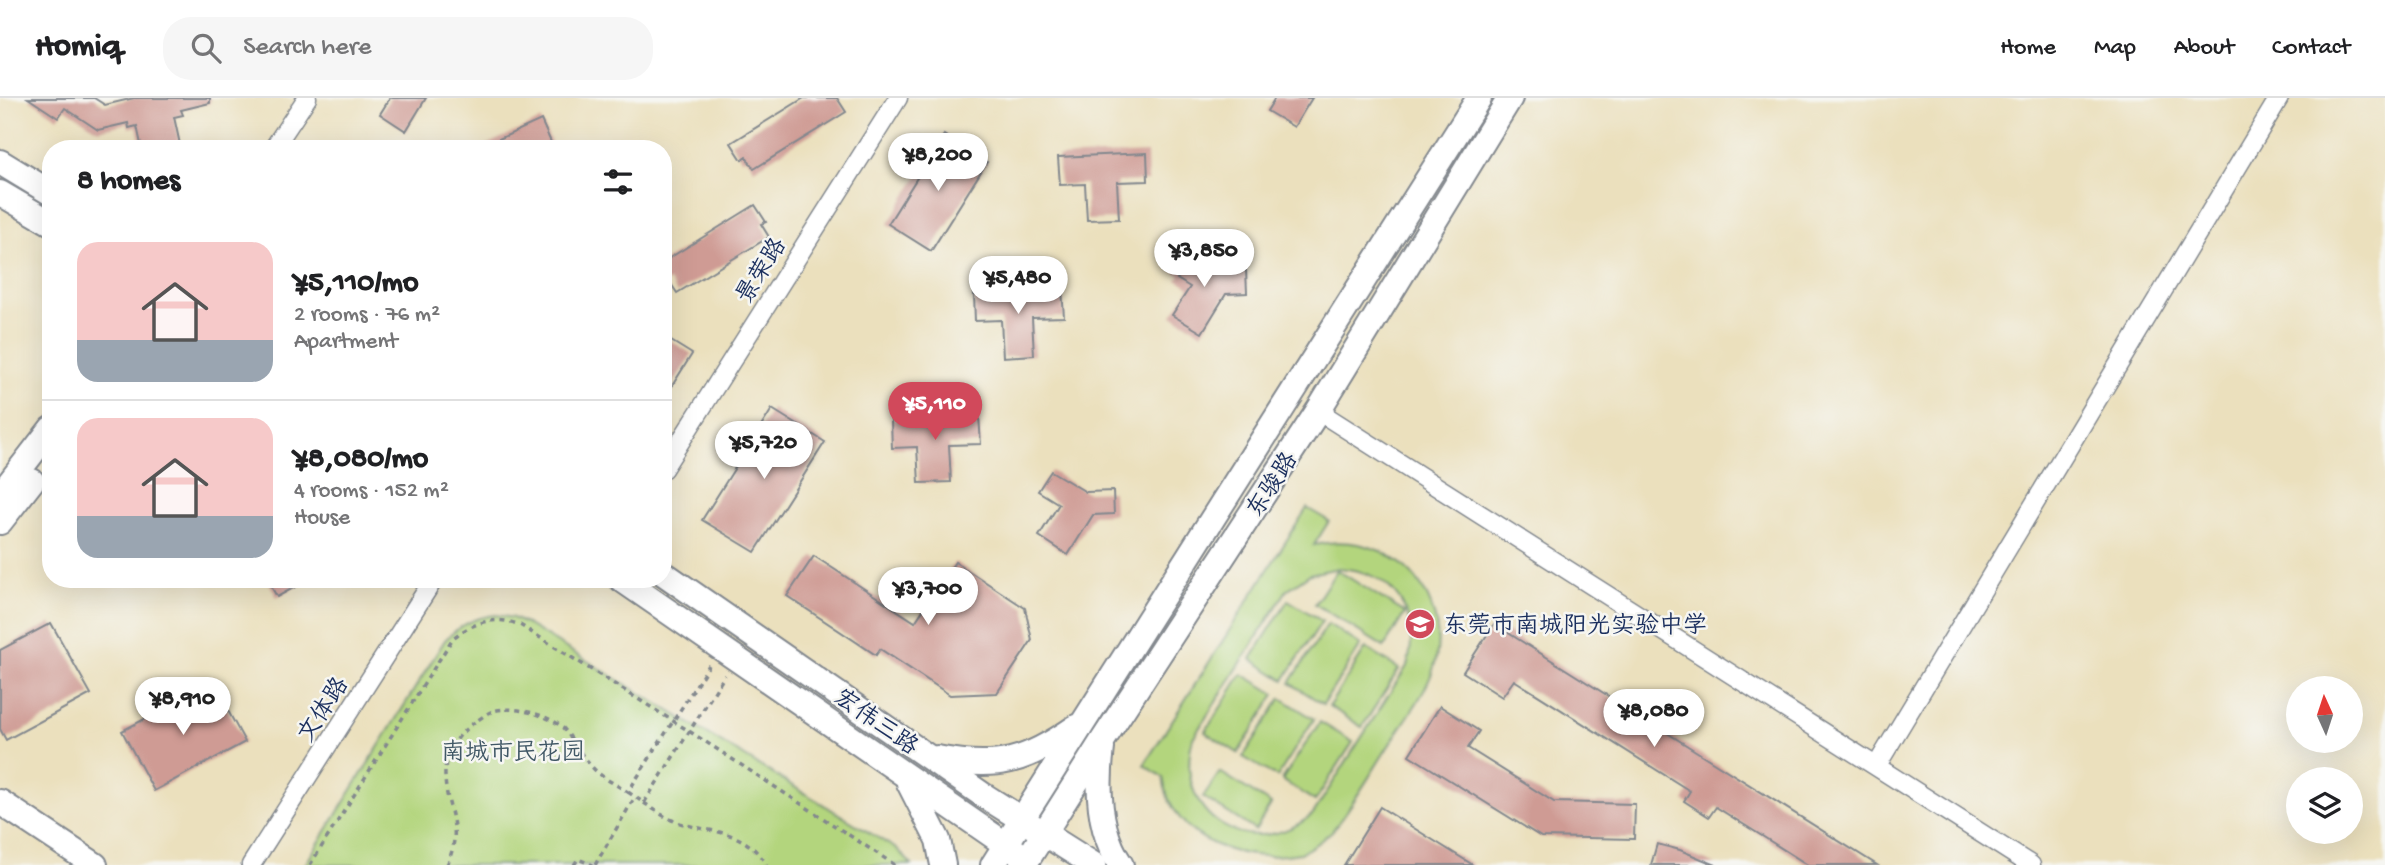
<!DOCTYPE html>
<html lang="en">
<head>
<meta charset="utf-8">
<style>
  body { margin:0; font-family:"Gochi Hand","LXGW WenKai TC",sans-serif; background:#f6f6f6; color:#202124; height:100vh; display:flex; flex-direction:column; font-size:26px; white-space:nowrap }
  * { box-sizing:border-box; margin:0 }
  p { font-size:23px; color:#757577 }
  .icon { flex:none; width:38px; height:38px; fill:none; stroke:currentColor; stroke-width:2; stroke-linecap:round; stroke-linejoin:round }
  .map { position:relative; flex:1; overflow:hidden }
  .panel { position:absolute; left:42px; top:42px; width:630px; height:448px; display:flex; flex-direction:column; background:#fff; border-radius:28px; box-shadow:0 7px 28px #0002 }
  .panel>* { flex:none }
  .needle { width:46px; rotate:357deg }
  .tools { position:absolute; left:2286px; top:578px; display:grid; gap:14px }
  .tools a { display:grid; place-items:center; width:77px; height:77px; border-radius:50%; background:#fff; box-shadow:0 7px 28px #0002; font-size:35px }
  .price { position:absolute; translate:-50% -60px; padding:0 16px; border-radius:24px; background:#fff; color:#222; font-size:23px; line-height:46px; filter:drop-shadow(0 2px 4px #0008) }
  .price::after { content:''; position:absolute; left:50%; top:42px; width:21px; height:16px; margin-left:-10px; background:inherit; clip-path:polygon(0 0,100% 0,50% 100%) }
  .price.current { background:#d1495b; color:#fff }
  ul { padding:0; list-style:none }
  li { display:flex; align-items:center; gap:21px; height:175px; padding:0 35px }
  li+li { border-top:2px solid #e0e0e0 }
  li span { display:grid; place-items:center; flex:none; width:196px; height:140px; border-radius:21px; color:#555 }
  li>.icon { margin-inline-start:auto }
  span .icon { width:84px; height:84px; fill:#fffc; stroke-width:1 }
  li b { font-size:30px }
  h2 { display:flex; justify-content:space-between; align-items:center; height:84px; padding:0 35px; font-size:30px }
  header { display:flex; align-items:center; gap:42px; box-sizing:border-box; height:98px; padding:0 35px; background:#fff; border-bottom:2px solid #e0e0e0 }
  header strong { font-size:33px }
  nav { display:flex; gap:38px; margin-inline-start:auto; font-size:24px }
  .search { width:490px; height:63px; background:#f6f6f6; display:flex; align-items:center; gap:18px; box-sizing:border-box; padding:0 24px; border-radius:28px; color:#757577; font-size:26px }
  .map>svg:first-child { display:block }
  .green { fill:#b3d57d; stroke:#67826e; stroke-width:2; fill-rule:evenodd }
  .building { fill:#cf9b94 }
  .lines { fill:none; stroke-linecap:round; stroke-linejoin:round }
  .street-casing { stroke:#83888e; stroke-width:21 }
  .secondary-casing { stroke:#83888e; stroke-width:28 }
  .path { stroke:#83888e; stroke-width:3.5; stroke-dasharray:5 5; stroke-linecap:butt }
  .street { stroke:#fff; stroke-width:18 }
  .secondary { stroke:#fff; stroke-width:24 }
  .labels { text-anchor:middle; stroke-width:5; stroke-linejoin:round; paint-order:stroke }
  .street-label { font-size:24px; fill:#1b2f5e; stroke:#f6f6f2 }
  .poi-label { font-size:24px; fill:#1b2f5e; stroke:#f6f6f2; text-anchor:start }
  .park-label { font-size:24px; fill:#415866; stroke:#f6f6f2 }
</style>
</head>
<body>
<header>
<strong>Homiq</strong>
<div class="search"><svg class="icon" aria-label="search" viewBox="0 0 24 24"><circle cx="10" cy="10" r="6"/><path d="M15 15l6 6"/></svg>Search here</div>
<nav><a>Home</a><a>Map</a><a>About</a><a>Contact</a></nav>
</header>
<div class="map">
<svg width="2385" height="767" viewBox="0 0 2385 767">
  <rect width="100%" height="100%" fill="#f6f6f2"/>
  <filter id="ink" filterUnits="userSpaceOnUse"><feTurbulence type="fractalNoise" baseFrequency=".0143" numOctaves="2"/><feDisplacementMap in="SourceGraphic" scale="14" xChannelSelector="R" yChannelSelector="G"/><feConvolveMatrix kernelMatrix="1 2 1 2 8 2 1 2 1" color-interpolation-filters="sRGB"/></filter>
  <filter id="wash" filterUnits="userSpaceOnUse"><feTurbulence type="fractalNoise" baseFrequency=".00686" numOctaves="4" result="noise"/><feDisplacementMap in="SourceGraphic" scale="28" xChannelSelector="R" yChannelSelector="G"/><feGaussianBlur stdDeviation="1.57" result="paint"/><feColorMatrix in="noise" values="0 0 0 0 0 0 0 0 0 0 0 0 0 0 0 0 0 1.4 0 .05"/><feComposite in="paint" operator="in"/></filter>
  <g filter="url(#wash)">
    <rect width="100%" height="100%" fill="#ebe0bd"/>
    <g class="green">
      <path d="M1307,410l22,13 -15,24c30,-7 62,-1 86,18 33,26 46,71 32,110 -10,26 -29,50 -44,74 -18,28 -35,58 -56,84 -10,9 -20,17 -32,22 -58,12 -129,-12 -137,-76l-19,-12zM1338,470c55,3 84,45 69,98l-94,148c-62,51 -142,3 -120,-76l94,-148 23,-16z"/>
      <path d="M1337,472l68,43 -21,34 -69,-43z"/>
      <path d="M1288,502l34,21 -38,59 -33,-21z"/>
      <path d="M496,517l17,3 15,7 370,225 14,15h-607l140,-225c15,-15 30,-23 51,-25z"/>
      <path d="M1328,526l33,21 -38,59 -33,-21z"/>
      <path d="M1366,550l33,21 -37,58 -33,-21z"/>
      <path d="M1242,576l33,20 -37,59 -33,-21z"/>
      <path d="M1281,600l33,21 -37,58 -34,-20z"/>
      <path d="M1320,624l33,20 -38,59 -33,-21z"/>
      <path d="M1220,674l51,32 -16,26 -52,-33z"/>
    </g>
    <g id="blocks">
      <g class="building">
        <path d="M28,0h66l11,7 29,-7h76v5l-29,7 2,5 -9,2 7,32h-39l-5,-23 -8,2 -1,-5 -30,7 -33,-22 -7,10z"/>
        <path d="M390,0h36l-20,33 -26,-17z"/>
        <path d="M804,0h33l9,14 -92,57 -8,-12 -4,3 -11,-17z"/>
        <path d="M1275,0h37l-18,29 -27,-16z"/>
        <path d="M541,22l13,29h-77z"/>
        <path d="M944,37l43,27 -56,89 -43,-27z"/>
        <path d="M1147,55l1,28 -31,1 2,37 -32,1 -2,-36 -25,1 -2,-28z"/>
        <path d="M755,107l11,17 -5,2 8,13 -92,56 -8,-12 -6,4v-23z"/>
        <path d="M1185,152l34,21 27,-1 1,23 -21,1 -24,39 -30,-18 18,-28 -13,-8 3,-4 -14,-9 7,-11 6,4z"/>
        <path d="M1062,191l2,28 -32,1 2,37 -31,2 -2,-37 -26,1 -1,-27z"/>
        <path d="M663,238l29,18 -29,46z"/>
        <path d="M772,311l53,33 -70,110 -53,-32z"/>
        <path d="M979,318l2,28 -32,1 2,37 -32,1 -2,-36 -25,1 -1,-28z"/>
        <path d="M1051,373l35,21 27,-1 1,23 -21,1 -25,40 -29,-19 20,-32 -21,-13z"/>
        <path d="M814,458l101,66 40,-60 70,46 7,32 -35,53 -47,2 -70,-46 -4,6 -89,-59z"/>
        <path d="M267,481h43l-33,18z"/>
        <path d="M51,525l40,71 -85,46 -6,-11v-79z"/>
        <path d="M1494,526l216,136 167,105h-69l-92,-58 -7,10 -25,-16 6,-10 -176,-111 -12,17 -39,-25z"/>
        <path d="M213,585l32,59 -91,49 -32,-60z"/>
        <path d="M1440,608l39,25 -11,17 86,54 81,2 -1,35 -93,-2 -132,-82z"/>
        <path d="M1380,709l93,58h-129z"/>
        <path d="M1657,746l23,6 36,15h-65z"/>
      </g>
    </g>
  </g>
  <g filter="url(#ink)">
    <use href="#blocks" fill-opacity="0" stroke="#83888e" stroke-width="2"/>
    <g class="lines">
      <g class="street-casing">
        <g id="street">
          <path d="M273,51l34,-51"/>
          <path d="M1318,313l713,454"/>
          <path d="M663,371l235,-371"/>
          <path d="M1877,667l402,-667"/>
          <path d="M251,767l183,-286"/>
        </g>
      </g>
      <g class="secondary-casing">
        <g id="secondary">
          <path d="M0,64l51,31"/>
          <path d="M0,95l51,30"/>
          <path d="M0,397l51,-66"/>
          <path d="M0,424l32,-41"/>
          <path d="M663,475l320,222 111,70"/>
          <path d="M621,481l397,274"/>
          <path d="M1102,650c-5,38 -4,83 19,117"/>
          <path d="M937,660c60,12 89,4 139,-31"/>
          <path d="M909,685l29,57 5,25"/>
          <path d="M0,704l95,63"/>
          <path d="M993,767l486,-767"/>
          <path d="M1024,767l79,-125 215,-329 192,-313"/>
        </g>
      </g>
      <g class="path">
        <path d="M628,694l16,11 81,-128"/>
        <path d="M644,705c10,6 21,15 33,19 38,13 65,5 90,43"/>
        <path d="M310,767l143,-227c21,-16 42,-23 67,-13l169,106 206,134"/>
        <path d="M447,767c18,-42 -3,-55 -2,-94 0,-18 15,-40 30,-49 5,-3 12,-9 18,-11 19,-6 58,4 71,18 10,12 17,27 29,39 9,10 24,17 35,24l81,-127"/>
        <path d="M574,767l4,-6 15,6"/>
        <path d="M595,767l40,-68"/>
      </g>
      <use href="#street" class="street"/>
      <use href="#secondary" class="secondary"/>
    </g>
  </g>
  <defs>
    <g id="school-disc" transform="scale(1.575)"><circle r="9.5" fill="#d1495b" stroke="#f6f6f2"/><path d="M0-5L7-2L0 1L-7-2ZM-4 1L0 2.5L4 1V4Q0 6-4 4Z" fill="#fff"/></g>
  </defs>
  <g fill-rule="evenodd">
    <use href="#school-disc" x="1420" y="526"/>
  </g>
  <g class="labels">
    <g class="street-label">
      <text transform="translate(760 172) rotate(-58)" y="8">景荣路</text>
      <text transform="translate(1271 386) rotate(-57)" y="8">东骏路</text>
      <text transform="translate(322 611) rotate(-57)" y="8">文体路</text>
      <text transform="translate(877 623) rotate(35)" y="8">宏伟三路</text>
    </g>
    <g class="poi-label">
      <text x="1443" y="534">东莞市南城阳光实验中学</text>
    </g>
    <g class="park-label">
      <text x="513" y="661">南城市民花园</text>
    </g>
  </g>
</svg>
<div class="tools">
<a><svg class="needle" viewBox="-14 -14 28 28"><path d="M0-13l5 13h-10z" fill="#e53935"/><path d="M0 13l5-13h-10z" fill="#757577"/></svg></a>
<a><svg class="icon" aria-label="layers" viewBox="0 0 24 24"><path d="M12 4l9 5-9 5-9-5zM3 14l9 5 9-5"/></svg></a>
</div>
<b class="price" style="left:938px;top:95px">¥8,200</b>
<b class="price" style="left:1204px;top:191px">¥3,850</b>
<b class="price" style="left:1018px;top:218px">¥5,480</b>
<b class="price current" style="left:935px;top:344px">¥5,110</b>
<b class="price" style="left:764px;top:383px">¥5,720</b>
<b class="price" style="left:928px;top:529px">¥3,700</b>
<b class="price" style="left:183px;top:639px">¥8,910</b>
<b class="price" style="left:1654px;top:651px">¥8,080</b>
<section class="panel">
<h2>8 homes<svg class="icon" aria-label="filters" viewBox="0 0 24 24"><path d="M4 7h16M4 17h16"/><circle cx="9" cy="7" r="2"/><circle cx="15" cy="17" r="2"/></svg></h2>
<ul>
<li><span style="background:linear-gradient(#f6c9c9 70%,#9aa5b1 0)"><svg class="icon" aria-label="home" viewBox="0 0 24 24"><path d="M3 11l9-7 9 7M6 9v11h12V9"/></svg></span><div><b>¥5,110/mo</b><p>2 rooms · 76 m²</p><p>Apartment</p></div></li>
<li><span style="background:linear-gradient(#f6c9c9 70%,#9aa5b1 0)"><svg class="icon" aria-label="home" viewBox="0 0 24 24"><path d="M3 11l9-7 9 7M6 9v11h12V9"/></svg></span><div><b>¥8,080/mo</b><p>4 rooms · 152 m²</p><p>House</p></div></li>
</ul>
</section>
</div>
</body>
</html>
